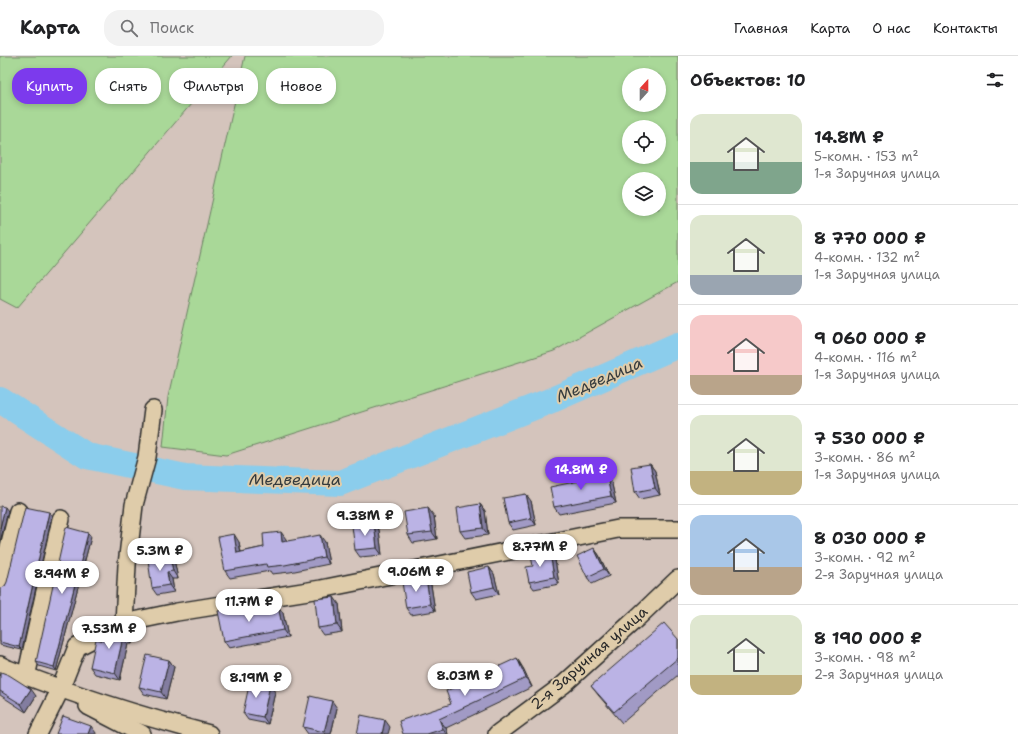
<!DOCTYPE html>
<html lang="ru">
<head>
<meta charset="utf-8">
<style>
  body { margin:0; font-family:"Shantell Sans",sans-serif; background:#f2f2f2; color:#202124; height:100vh; display:flex; flex-direction:column; font-size:15px; white-space:nowrap }
  * { box-sizing:border-box; margin:0 }
  p { font-size:13px; color:#757577 }
  .icon { flex:none; width:22px; height:22px; fill:none; stroke:currentColor; stroke-width:2; stroke-linecap:round; stroke-linejoin:round }
  .map { position:relative; flex:1; overflow:hidden }
  .side { display:flex; flex-direction:column; background:#fff; width:340px }
  .side>* { flex:none }
  .banner { position:absolute; left:12px; top:12px; width:380px; height:36px; display:flex; gap:8px }
  .needle { width:26px; rotate:21deg }
  .controls { position:absolute; left:622px; top:12px; display:grid; gap:8px }
  .controls a { display:grid; place-items:center; width:44px; height:44px; border-radius:50%; background:#fff; box-shadow:0 2px 6px #0003; font-size:20px }
  .price { position:absolute; translate:-50% -34px; padding:0 9px; border-radius:14px; background:#fff; color:#222; font-size:13px; line-height:26px; filter:drop-shadow(0 1px 2px #0008) }
  .price::after { content:''; position:absolute; left:50%; top:24px; width:12px; height:9px; margin-left:-6px; background:inherit; clip-path:polygon(0 0,100% 0,50% 100%) }
  .price.on { background:#7c3aed; color:#fff }
  ul { padding:0; list-style:none }
  li { display:flex; align-items:center; gap:12px; height:100px; padding:0 12px }
  li+li { border-top:1px solid #e0e0e0 }
  li span { display:grid; place-items:center; flex:none; width:112px; height:80px; border-radius:12px; color:#555 }
  li>.icon { margin-inline-start:auto }
  span .icon { width:48px; height:48px; fill:#fffc; stroke-width:1 }
  li b { font-size:17px }
  h2 { display:flex; justify-content:space-between; align-items:center; height:48px; padding:0 12px; font-size:17px }
  .chip { padding:0 14px; border-radius:16px; background:#fff; box-shadow:0 2px 6px #0003; font-size:14px; line-height:36px }
  .chip.on { background:#7c3aed; color:#fff }
  header { display:flex; align-items:center; gap:24px; box-sizing:border-box; height:56px; padding:0 20px; background:#fff; border-bottom:1px solid #e0e0e0 }
  header strong { font-size:19px }
  nav { display:flex; gap:22px; margin-inline-start:auto; font-size:14px }
  .search { width:280px; height:36px; background:#f2f2f2; display:flex; align-items:center; gap:10px; box-sizing:border-box; padding:0 14px; border-radius:16px; color:#757577; font-size:15px }
  main { display:flex; flex:1; min-height:0 }
  .map>svg:first-child { display:block }
  .green { fill:#a9d898; stroke:#6a8262; fill-rule:evenodd }
  .lines { fill:none; stroke-linecap:round; stroke-linejoin:round }
  .river { stroke:#8bcdec; stroke-width:26 }
  .minor-casing { stroke:#2b2b2b; stroke-width:20 }
  .minor { stroke:#dfccaa; stroke-width:17 }
  .wall { fill:#a19ac5; stroke:#2b2b2b }
  .shaded-wall { fill:#837da0; stroke:#2b2b2b }
  .building { fill:#bbb3e5; stroke:#2b2b2b }
  .labels { text-anchor:middle; stroke-width:4; stroke-linejoin:round; paint-order:stroke }
  .street-label { font-size:15px; fill:#2b2b2b; stroke:#dfccaa }
  .water-label { font-size:16px; font-style:italic; fill:#353b3e; stroke:#dfccaa }
</style>
</head>
<body>
<header>
<strong>Карта</strong>
<div class="search"><svg class="icon" aria-label="search" viewBox="0 0 24 24"><circle cx="10" cy="10" r="6"/><path d="M15 15l6 6"/></svg>Поиск</div>
<nav><a>Главная</a><a>Карта</a><a>О нас</a><a>Контакты</a></nav>
</header>
<main>
<div class="map">
<svg width="678" height="678" viewBox="0 0 678 678">
  <rect width="100%" height="100%" fill="#d4c4bc"/>
  <filter id="ink" filterUnits="userSpaceOnUse"><feTurbulence type="fractalNoise" baseFrequency=".025" numOctaves="2"/><feDisplacementMap in="SourceGraphic" scale="8" xChannelSelector="R" yChannelSelector="G"/><feConvolveMatrix kernelMatrix="1 2 1 2 8 2 1 2 1" color-interpolation-filters="sRGB"/></filter>
  <g filter="url(#ink)">
    <g class="green">
      <path d="M0,0h232l-215,252 -17,-9z"/>
      <path d="M245,0h433v226l-124,69 -328,104 -63,-8 5,-50zM629,19h30v30h-30zM629,71h30v30h-30zM629,123h30v30h-30z"/>
    </g>
    <g class="lines">
      <path class="river" d="M0,344l87,56 98,21 155,6 212,-83 126,-55"/>
      <g class="minor-casing">
        <g id="minor">
          <path d="M153,354l-6,47 -13,48 -7,60 -3,58 53,-11 144,-23 297,-60h60"/>
          <path d="M0,527l18,-72"/>
          <path d="M0,609l8,4c66,26 132,47 201,65"/>
          <path d="M26,621l35,-158"/>
          <path d="M88,650l54,28"/>
          <path d="M38,678l22,-44 17,-43 47,-24"/>
          <path d="M497,678l66,-49 74,-67 41,-39"/>
        </g>
      </g>
      <use href="#minor" class="minor"/>
    </g>
    <g class="wall">
      <path d="M650,408l5,7 5,24 -20,4 -5,-7z"/>
      <path d="M606,417l5,7 5,23 -57,11 -5,-7 35,-28z"/>
      <path d="M531,445l5,24 -23,5 -5,-7z"/>
      <path d="M480,448l5,7 3,24 -23,3 -5,-7z"/>
      <path d="M52,460l-30,134 -22,-5v-56l5,-3z"/>
      <path d="M434,460l3,23 -24,4 -5,-8z"/>
      <path d="M374,467l5,7 3,25 -22,2 -5,-7z"/>
      <path d="M88,477l3,4 -35,134 -17,-5 -3,-4z"/>
      <path d="M286,483v2l39,1 4,22 -39,8 -18,2 -2,-3 -40,7 -5,-7 14,-29 2,10 23,-5z"/>
      <path d="M594,492l5,7 10,21 -17,8 -5,-7z"/>
      <path d="M555,504l4,24 -25,5 -5,-7 4,-16z"/>
      <path d="M175,508l3,15h-6l2,13 -17,3 -5,-7z"/>
      <path d="M489,511l5,7 5,20 -23,5 -5,-7z"/>
      <path d="M431,529l4,26 -24,4 -5,-7z"/>
      <path d="M339,548l3,28 -19,3 -5,-7z"/>
      <path d="M239,551l5,6h39l5,24 -59,11 -5,-7z"/>
      <path d="M128,568l5,7 -1,13h-4l-8,36 -25,-6 -5,-7 19,-25z"/>
      <path d="M678,583v36l-56,48 -23,-27 -8,-10z"/>
      <path d="M169,604l5,7 -8,32 -22,-5 -5,-7z"/>
      <path d="M523,612l9,19 -86,41 2,6h-45l48,-30z"/>
      <path d="M0,618l36,22 -10,16 -26,-17z"/>
      <path d="M275,636l-7,32 -20,-4 -5,-7z"/>
      <path d="M337,652l-6,26h-23l-5,-7z"/>
    </g>
    <g class="shaded-wall">
      <path d="M650,408l5,7 5,24 -5,-7z"/>
      <path d="M606,417l5,7 5,23 -5,-7z"/>
      <path d="M526,438l5,7 5,24 -5,-7z"/>
      <path d="M480,448l5,7 3,24 -5,-7z"/>
      <path d="M5,451l3,4 -8,31v-14z"/>
      <path d="M428,452l6,8 3,23 -5,-7z"/>
      <path d="M49,456l3,4 -30,134 -3,-3z"/>
      <path d="M374,467l5,7 3,25 -5,-7z"/>
      <path d="M281,476l5,7 1,10 -5,-7z"/>
      <path d="M88,477l3,4 -35,134 -2,-4z"/>
      <path d="M234,478l5,8 3,18 -5,-7z"/>
      <path d="M320,479l5,7 4,22 -5,-7z"/>
      <path d="M594,492l5,7 10,21 -5,-7z"/>
      <path d="M550,497l5,7 4,24 -5,-7z"/>
      <path d="M170,501l5,7 3,15 -5,-8z"/>
      <path d="M489,511l5,7 5,20 -5,-7z"/>
      <path d="M167,516l5,7 2,13 -5,-7z"/>
      <path d="M426,522l5,7 4,26 -5,-7z"/>
      <path d="M334,541l5,7 3,28 -5,-7z"/>
      <path d="M278,550l5,7 5,24 -5,-7z"/>
      <path d="M239,551l5,7h-4z"/>
      <path d="M128,568l5,7 -1,13 -5,-7z"/>
      <path d="M123,581l5,7 -8,36 -5,-7z"/>
      <path d="M517,602l6,10 9,19 -6,-9z"/>
      <path d="M169,604l5,7 -8,32 -5,-7z"/>
      <path d="M270,629l5,7 -7,32 -5,-7z"/>
      <path d="M31,633l5,7 -10,16 -5,-8z"/>
      <path d="M332,645l5,7 -6,26h-5l-2,-2z"/>
      <path d="M439,663l7,9 2,6h-2l-3,-5z"/>
      <path d="M385,664l5,7 -2,7h-6z"/>
      <path d="M91,670l5,7v1h-8z"/>
    </g>
    <g class="building">
      <path d="M650,408l5,24 -20,4 -4,-25z"/>
      <path d="M606,417l5,23 -57,11 -4,-20 39,-8v-2z"/>
      <path d="M526,438l5,24 -23,5 -5,-25z"/>
      <path d="M480,448l3,24 -23,3 -3,-23z"/>
      <path d="M0,450l5,1 -5,21z"/>
      <path d="M25,451l24,5 -30,135 -19,-5v-53l5,-3 2,-4z"/>
      <path d="M428,452l4,24 -24,3 -4,-23z"/>
      <path d="M374,467l3,25 -22,2 -3,-24z"/>
      <path d="M66,471l22,6 -34,134 -18,-5z"/>
      <path d="M281,476l1,10 38,-7 4,22 -39,8 -18,2 -1,-3 -41,7 -7,-34 16,-3 3,19 27,-6 -1,-13z"/>
      <path d="M594,492l10,21 -17,8 -10,-21z"/>
      <path d="M550,497l4,24 -25,5 -3,-15 7,-1 -2,-10z"/>
      <path d="M170,501l3,14 -6,1 2,13 -17,3 -4,-28z"/>
      <path d="M489,511l5,20 -23,5 -4,-20z"/>
      <path d="M426,522l4,26 -24,4 -4,-26z"/>
      <path d="M334,541l3,28 -19,3 -3,-29z"/>
      <path d="M278,550l5,24 -59,11 -6,-30 21,-4 1,7z"/>
      <path d="M664,567l14,16v19l-64,54 -23,-26z"/>
      <path d="M128,568l-1,13h-4l-8,36 -25,-6 6,-28 13,3v-10l13,-7z"/>
      <path d="M147,599l22,5 -8,32 -22,-5z"/>
      <path d="M517,602l9,20 -87,41 4,10 -16,5h-24l-4,-13 52,-17 -5,-13z"/>
      <path d="M1,616l8,3 22,14 -10,15 -21,-13v-17z"/>
      <path d="M250,625l20,4 -7,32 -20,-4z"/>
      <path d="M310,640l22,5 -8,31 -21,-5z"/>
      <path d="M361,659l24,5 -3,14h-25z"/>
      <path d="M63,660l28,10 -3,8h-32z"/>
    </g>
  </g>
  <g class="labels">
    <g class="street-label">
      <text transform="translate(589 602) rotate(-41)" y="5">2-я Заручная улица</text>
    </g>
    <g class="water-label">
      <text transform="translate(599 323) rotate(-23)" y="6">Медведица</text>
      <text x="295" y="429">Медведица</text>
    </g>
  </g>
</svg>
<div class="controls">
<a><svg class="needle" viewBox="-14 -14 28 28"><path d="M0-13l5 13h-10z" fill="#e53935"/><path d="M0 13l5-13h-10z" fill="#757577"/></svg></a>
<a><svg class="icon" aria-label="locate" viewBox="0 0 24 24"><circle cx="12" cy="12" r="6"/><path d="M12 2v4M12 18v4M2 12h4M18 12h4"/></svg></a>
<a><svg class="icon" aria-label="layers" viewBox="0 0 24 24"><path d="M12 4l9 5-9 5-9-5zM3 14l9 5 9-5"/></svg></a>
</div>
<b class="price on" style="left:581px;top:435px">14.8M ₽</b>
<b class="price" style="left:365px;top:481px">9.38M ₽</b>
<b class="price" style="left:540px;top:512px">8.77M ₽</b>
<b class="price" style="left:160px;top:516px">5.3M ₽</b>
<b class="price" style="left:416px;top:537px">9.06M ₽</b>
<b class="price" style="left:62px;top:539px">8.94M ₽</b>
<b class="price" style="left:249px;top:567px">11.7M ₽</b>
<b class="price" style="left:109px;top:594px">7.53M ₽</b>
<b class="price" style="left:465px;top:641px">8.03M ₽</b>
<b class="price" style="left:256px;top:643px">8.19M ₽</b>
<div class="banner">
<a class="chip on">Купить</a>
<a class="chip">Снять</a>
<a class="chip">Фильтры</a>
<a class="chip">Новое</a>
</div>
</div>
<section class="side">
<h2>Объектов: 10<svg class="icon" aria-label="filters" viewBox="0 0 24 24"><path d="M4 7h16M4 17h16"/><circle cx="9" cy="7" r="2"/><circle cx="15" cy="17" r="2"/></svg></h2>
<ul>
<li><span style="background:linear-gradient(#dfe7d0 60%,#7fa58c 0)"><svg class="icon" aria-label="home" viewBox="0 0 24 24"><path d="M3 11l9-7 9 7M6 9v11h12V9"/></svg></span><div><b>14.8M ₽</b><p>5-комн. · 153 m²</p><p>1-я Заручная улица</p></div></li>
<li><span style="background:linear-gradient(#dfe7d0 75%,#9aa5b1 0)"><svg class="icon" aria-label="home" viewBox="0 0 24 24"><path d="M3 11l9-7 9 7M6 9v11h12V9"/></svg></span><div><b>8 770 000 ₽</b><p>4-комн. · 132 m²</p><p>1-я Заручная улица</p></div></li>
<li><span style="background:linear-gradient(#f6c9c9 75%,#b9a48a 0)"><svg class="icon" aria-label="home" viewBox="0 0 24 24"><path d="M3 11l9-7 9 7M6 9v11h12V9"/></svg></span><div><b>9 060 000 ₽</b><p>4-комн. · 116 m²</p><p>1-я Заручная улица</p></div></li>
<li><span style="background:linear-gradient(#dfe7d0 70%,#c2b280 0)"><svg class="icon" aria-label="home" viewBox="0 0 24 24"><path d="M3 11l9-7 9 7M6 9v11h12V9"/></svg></span><div><b>7 530 000 ₽</b><p>3-комн. · 86 m²</p><p>1-я Заручная улица</p></div></li>
<li><span style="background:linear-gradient(#a9c7e8 65%,#b9a48a 0)"><svg class="icon" aria-label="home" viewBox="0 0 24 24"><path d="M3 11l9-7 9 7M6 9v11h12V9"/></svg></span><div><b>8 030 000 ₽</b><p>3-комн. · 92 m²</p><p>2-я Заручная улица</p></div></li>
<li><span style="background:linear-gradient(#dfe7d0 75%,#c2b280 0)"><svg class="icon" aria-label="home" viewBox="0 0 24 24"><path d="M3 11l9-7 9 7M6 9v11h12V9"/></svg></span><div><b>8 190 000 ₽</b><p>3-комн. · 98 m²</p><p>2-я Заручная улица</p></div></li>
</ul>
</section>
</main>
</body>
</html>
